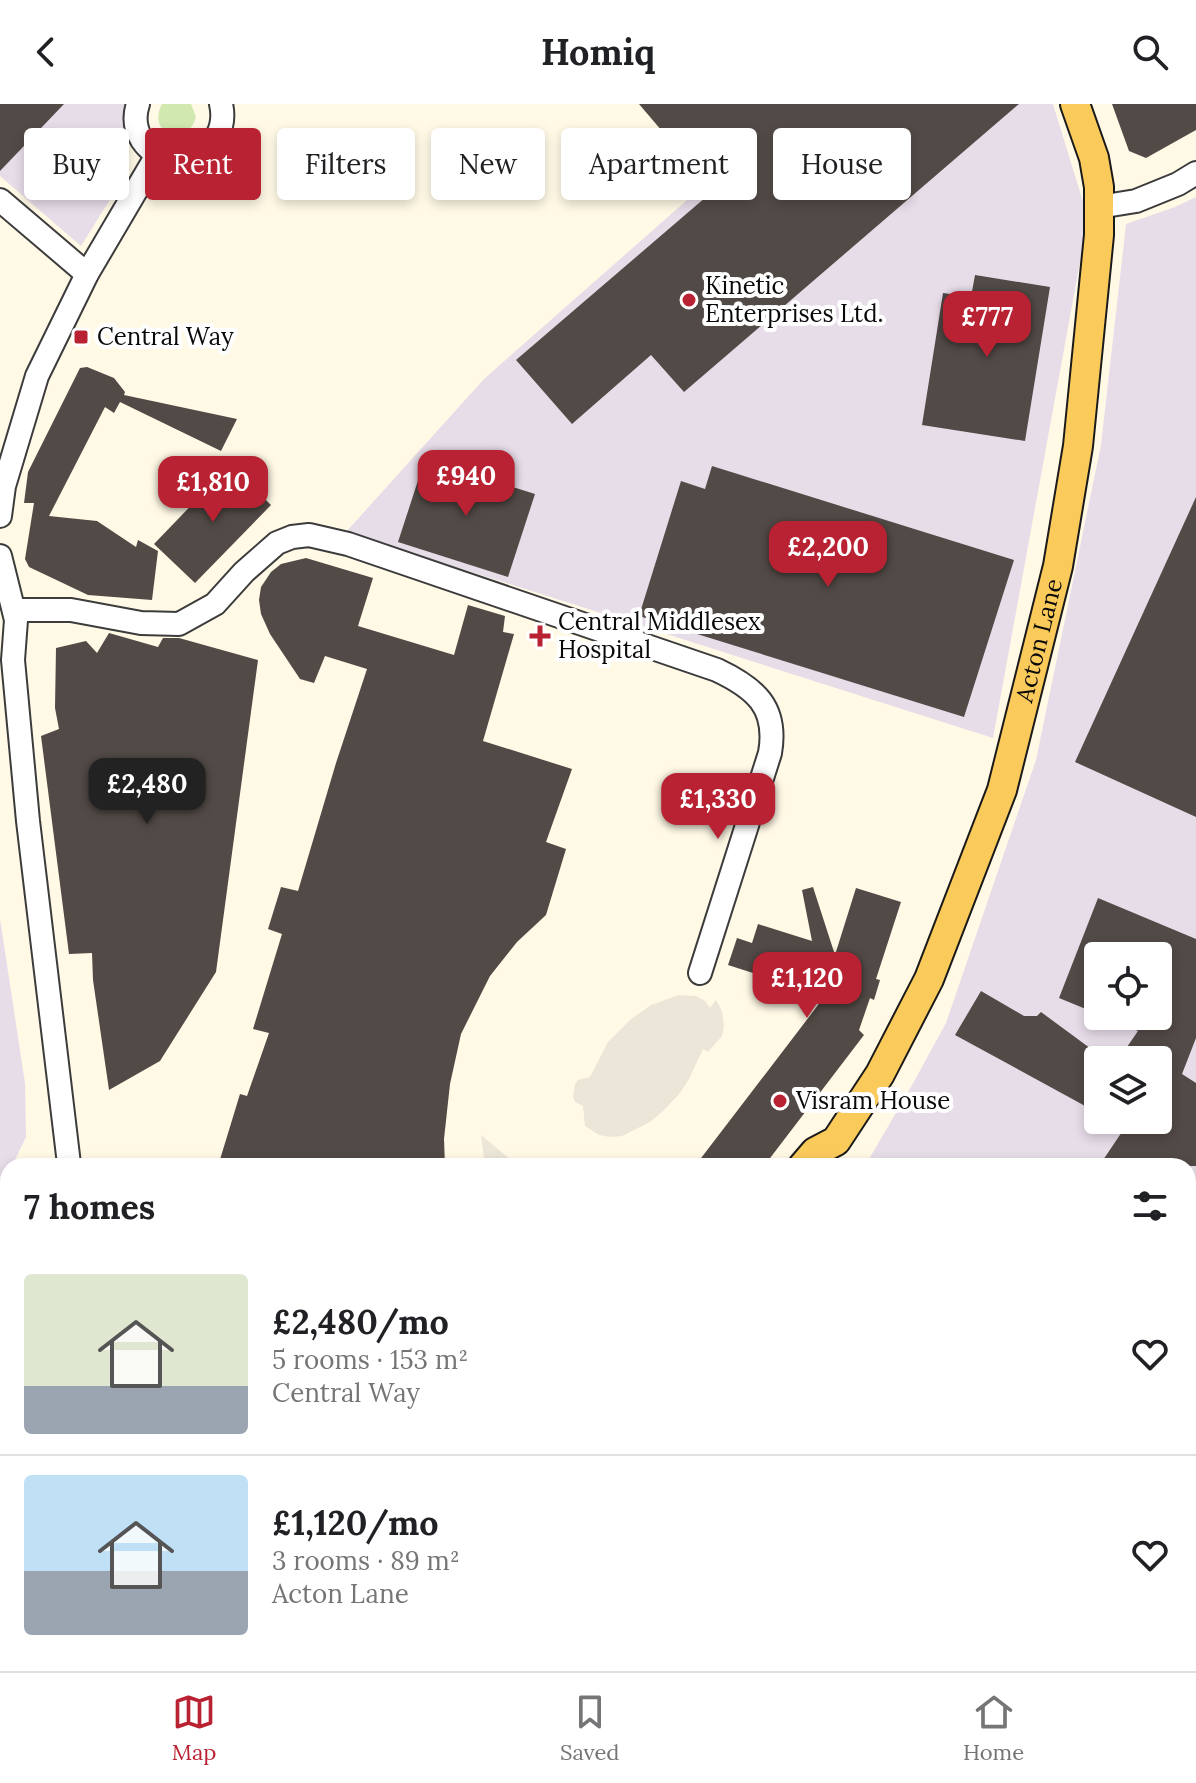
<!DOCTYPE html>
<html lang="en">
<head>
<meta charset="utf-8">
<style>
  body { margin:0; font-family:Lora,serif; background:#f6f6f6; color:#202124; height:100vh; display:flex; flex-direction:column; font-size:30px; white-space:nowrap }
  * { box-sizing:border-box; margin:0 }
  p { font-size:26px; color:#757577 }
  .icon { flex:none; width:44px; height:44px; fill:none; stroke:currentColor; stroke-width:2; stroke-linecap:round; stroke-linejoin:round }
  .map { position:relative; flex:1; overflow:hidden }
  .drawer { position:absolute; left:0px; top:1054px; width:1196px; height:514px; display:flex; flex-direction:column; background:#fff; border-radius:24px 24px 0 0; box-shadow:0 4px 12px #0003 }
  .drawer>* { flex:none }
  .top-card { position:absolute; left:24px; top:24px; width:1148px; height:72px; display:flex; gap:16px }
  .buttons { position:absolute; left:1084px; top:838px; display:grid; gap:16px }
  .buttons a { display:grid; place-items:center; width:88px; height:88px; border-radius:8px; background:#fff; box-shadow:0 4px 12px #0003; font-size:40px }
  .price { position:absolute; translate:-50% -68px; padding:0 18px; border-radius:16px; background:#b92232; color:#fff; font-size:26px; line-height:52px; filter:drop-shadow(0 2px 4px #0008) }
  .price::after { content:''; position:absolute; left:50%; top:48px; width:24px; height:18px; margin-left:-12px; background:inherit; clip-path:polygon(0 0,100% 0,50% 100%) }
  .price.active { background:#222; color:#fff }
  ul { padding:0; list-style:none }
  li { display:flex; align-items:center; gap:24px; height:200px; padding:0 24px }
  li+li { border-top:2px solid #e0e0e0 }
  li span { display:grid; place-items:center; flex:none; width:224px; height:160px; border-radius:8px; color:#555 }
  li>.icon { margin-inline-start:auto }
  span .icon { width:96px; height:96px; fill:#fffc; stroke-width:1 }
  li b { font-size:34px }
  h2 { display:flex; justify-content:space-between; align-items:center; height:96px; padding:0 24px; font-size:34px }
  .chip { padding:0 28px; border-radius:8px; background:#fff; box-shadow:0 4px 12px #0003; font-size:28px; line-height:72px }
  .chip.active { background:#b92232; color:#fff }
  header { display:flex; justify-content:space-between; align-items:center; height:104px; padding:0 24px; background:#fff; font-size:36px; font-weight:800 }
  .tabs { display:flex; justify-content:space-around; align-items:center; height:112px; border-top:2px solid #e0e0e0; background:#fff; font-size:22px; color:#757577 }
  .tabs a { display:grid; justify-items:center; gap:4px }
  .tabs .active { color:#b92232 }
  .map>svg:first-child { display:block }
  .industrial { fill:#e7dde9; fill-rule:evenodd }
  .green { fill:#d1e8b1 }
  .plaza { fill:#ece6d8 }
  .building { fill:#524a46 }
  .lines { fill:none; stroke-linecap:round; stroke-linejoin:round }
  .minor-casing { stroke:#3c3c3c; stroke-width:26 }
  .major-casing { stroke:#1a1a1a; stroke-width:32 }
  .minor { stroke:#fff; stroke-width:22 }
  .major { stroke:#faca5b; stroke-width:28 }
  .poi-dot { fill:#b92232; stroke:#fff; stroke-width:3 }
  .labels { text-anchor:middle; stroke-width:8; stroke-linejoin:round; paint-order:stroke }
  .poi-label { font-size:24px; fill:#090909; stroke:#fff; text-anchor:start }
  .street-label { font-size:24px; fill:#090909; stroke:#fff }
</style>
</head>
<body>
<header><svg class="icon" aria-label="back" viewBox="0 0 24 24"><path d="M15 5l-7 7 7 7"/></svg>Homiq<svg class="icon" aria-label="search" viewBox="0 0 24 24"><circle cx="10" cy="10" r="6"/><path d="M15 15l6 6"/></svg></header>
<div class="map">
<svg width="1196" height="1567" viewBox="0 0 1196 1567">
  <rect width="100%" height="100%" fill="#fff9e6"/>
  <g class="industrial">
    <path d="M0,0h128l-6,76 -41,66 -81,-70z"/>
    <path d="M796,0h257l35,114 -95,520 -647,-206 138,-153z"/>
    <path d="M1196,93v1348l-8,-6v-373h-323l46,-79 35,-64 90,-263 65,-315 25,-221 49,-17zM1098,852h60v60h-60zM1098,956h60v60h-60z"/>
    <path d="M0,815l25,164 1,54 -14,29h-4v4l-8,7z"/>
    <path d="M8,1356v204h500l-4,7h-504v-199l5,-4z"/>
  </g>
  <path class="green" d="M162,0h29l5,13c-9,32 -50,17 -34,-13z"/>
  <g class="plaza">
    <path d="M679,891l17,1 9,5 5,7 6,-8 6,11 2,16 -2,9 -14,16 -5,-3 -14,30 -9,14 -18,19 -12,10 -28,14 -12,1 -11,-2 -14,-9 -2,-20 -8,-4 -2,-5 2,-13 3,-4 12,-3 18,-35 23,-23 20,-14z"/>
    <path d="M481,1031l37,31h-33z"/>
  </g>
  <g class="building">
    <path d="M0,0h64l-64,67z"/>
    <path d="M639,0h380l-335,288 -33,-37 -79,69 -56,-64 197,-169z"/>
    <path d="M1112,0h84v26l-50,28 -17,-7z"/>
    <path d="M975,171l75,12 -25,154 -103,-16 21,-132 28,4z"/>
    <path d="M87,263l27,11 11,14 -1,3 113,24 -16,32 -101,-49 -6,11 -9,-6 -56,109 48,5 39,26 2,-7 20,11 -6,49 -64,-5 -59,-28 -4,-8 9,-56h-10l4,-31 52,-104z"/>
    <path d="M425,355l110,35 -27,83 -110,-35z"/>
    <path d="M230,361l41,40 -76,78 -41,-39z"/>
    <path d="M712,362l302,94 -50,157 -325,-101 42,-135 24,8z"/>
    <path d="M1196,393v320l-121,-55z"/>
    <path d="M306,454l67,20 -15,48 96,29 14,-50 37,11 -2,16 11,2 -31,107 89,28 -26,73 20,7 -20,66 -29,27 -27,34 -29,58 -11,50 -6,55 1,27h-227l22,-72 7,2 22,-63 -16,-4 29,-95 -14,-5 13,-42 17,4 38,-128 31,-94 -42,-13 -11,27 -14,-4 -30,-45 -9,-20 -2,-14 2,-13 10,-15 10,-8z"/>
    <path d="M109,529l49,14 5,-9h16l79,22 -42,312 -56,89 -51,29 -16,-110 -1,-27 -23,1 -28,-218 18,-7 -4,-21 1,-60 30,-7 11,12z"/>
    <path d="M813,783l22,68 21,-67 45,14 -25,77 4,1 -6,20 -4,-2 -11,32 5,5 -100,131h-69l130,-170 -97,-31 9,-27 15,5 6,-19 54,17 -10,-51z"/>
    <path d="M1098,794l98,41v99l-14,36 14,9v83h-97l31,-46h28v-60h-40l20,-29 -34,-14 54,-1v-60h-60v58l-39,-16z"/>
    <path d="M981,887l43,25h13l4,-4 57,42v59l-143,-78z"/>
  </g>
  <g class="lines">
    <g class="minor-casing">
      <g id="minor">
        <path d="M138,0c-4,12 -3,25 4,36 28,41 90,12 79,-36"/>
        <path d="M0,96l87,74"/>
        <path d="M1099,103l37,-6 42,-17 18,-11"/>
        <path d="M0,412l4,-30 33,-110 50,-102 70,-119"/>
        <path d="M0,452l16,64 -3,40 15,161 41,343"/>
        <path d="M14,506h57l70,13 38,1 36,-20 29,-32 33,-29 15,-6 17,-2 39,9 369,126c38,18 61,37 53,83l-70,220"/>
        <path d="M8,1110v18"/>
        <path d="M0,1330l8,-22"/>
        <path d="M537,1567l4,-7"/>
      </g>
    </g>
    <g class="major-casing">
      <g id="major">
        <path id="s1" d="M803,1062l12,-14 21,-11 44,-67 49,-95 73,-189 56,-224 20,-120 21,-211v-48l-5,-29 -19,-54"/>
        <path d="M1188,1477l8,6"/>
      </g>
    </g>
    <use href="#minor" class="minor"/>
    <use href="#major" class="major"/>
  </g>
  <g class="poi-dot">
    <circle cx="689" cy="196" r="8"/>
    <rect x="73" y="225" width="16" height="16" rx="4"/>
    <path d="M536 520h8v8h8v8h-8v8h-8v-8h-8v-8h8z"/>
    <circle cx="780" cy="997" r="8"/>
  </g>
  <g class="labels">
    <g class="poi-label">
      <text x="705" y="190">Kinetic<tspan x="705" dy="28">Enterprises Ltd.</tspan></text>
      <text x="97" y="241">Central Way</text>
      <text x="558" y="526">Central Middlesex<tspan x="558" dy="28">Hospital</tspan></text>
      <text x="796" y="1005">Visram House</text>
    </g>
    <g class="street-label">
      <text dy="8" stroke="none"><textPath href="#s1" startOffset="586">Acton Lane</textPath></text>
    </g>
  </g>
</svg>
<div class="buttons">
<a><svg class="icon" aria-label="locate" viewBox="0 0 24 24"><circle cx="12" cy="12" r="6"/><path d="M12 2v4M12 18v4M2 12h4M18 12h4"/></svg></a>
<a><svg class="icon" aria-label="layers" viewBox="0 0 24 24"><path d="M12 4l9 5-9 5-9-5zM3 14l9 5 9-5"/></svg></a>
</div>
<b class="price" style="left:987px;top:255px">£777</b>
<b class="price" style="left:466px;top:414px">£940</b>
<b class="price" style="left:213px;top:420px">£1,810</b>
<b class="price" style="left:828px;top:485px">£2,200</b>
<b class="price active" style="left:147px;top:722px">£2,480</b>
<b class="price" style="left:718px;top:737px">£1,330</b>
<b class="price" style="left:807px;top:916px">£1,120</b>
<div class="top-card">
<a class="chip">Buy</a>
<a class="chip active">Rent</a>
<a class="chip">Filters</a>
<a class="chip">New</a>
<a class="chip">Apartment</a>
<a class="chip">House</a>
</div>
<section class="drawer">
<h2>7 homes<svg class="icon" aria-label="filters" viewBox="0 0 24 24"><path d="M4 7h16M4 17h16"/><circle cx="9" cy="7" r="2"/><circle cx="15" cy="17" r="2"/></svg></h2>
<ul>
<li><span style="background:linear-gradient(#dfe7d0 70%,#9aa5b1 0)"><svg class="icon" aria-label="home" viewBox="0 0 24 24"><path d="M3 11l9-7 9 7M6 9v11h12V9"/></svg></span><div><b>£2,480/mo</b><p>5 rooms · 153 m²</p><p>Central Way</p></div><svg class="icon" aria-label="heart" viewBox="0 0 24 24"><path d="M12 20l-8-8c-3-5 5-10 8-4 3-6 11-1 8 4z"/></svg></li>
<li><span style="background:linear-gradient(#bfe0f5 60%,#9aa5b1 0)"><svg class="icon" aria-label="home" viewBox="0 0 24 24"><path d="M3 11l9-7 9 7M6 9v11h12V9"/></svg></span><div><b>£1,120/mo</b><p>3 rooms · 89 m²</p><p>Acton Lane</p></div><svg class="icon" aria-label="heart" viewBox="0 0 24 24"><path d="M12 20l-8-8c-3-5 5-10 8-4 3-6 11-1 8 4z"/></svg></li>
</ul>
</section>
</div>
<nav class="tabs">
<a class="active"><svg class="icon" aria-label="map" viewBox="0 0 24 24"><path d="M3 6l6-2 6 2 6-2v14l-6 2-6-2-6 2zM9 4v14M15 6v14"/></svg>Map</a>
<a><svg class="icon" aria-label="saved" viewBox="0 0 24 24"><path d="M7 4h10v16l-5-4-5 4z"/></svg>Saved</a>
<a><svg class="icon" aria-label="home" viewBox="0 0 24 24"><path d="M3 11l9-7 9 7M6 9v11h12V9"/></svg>Home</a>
</nav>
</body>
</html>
